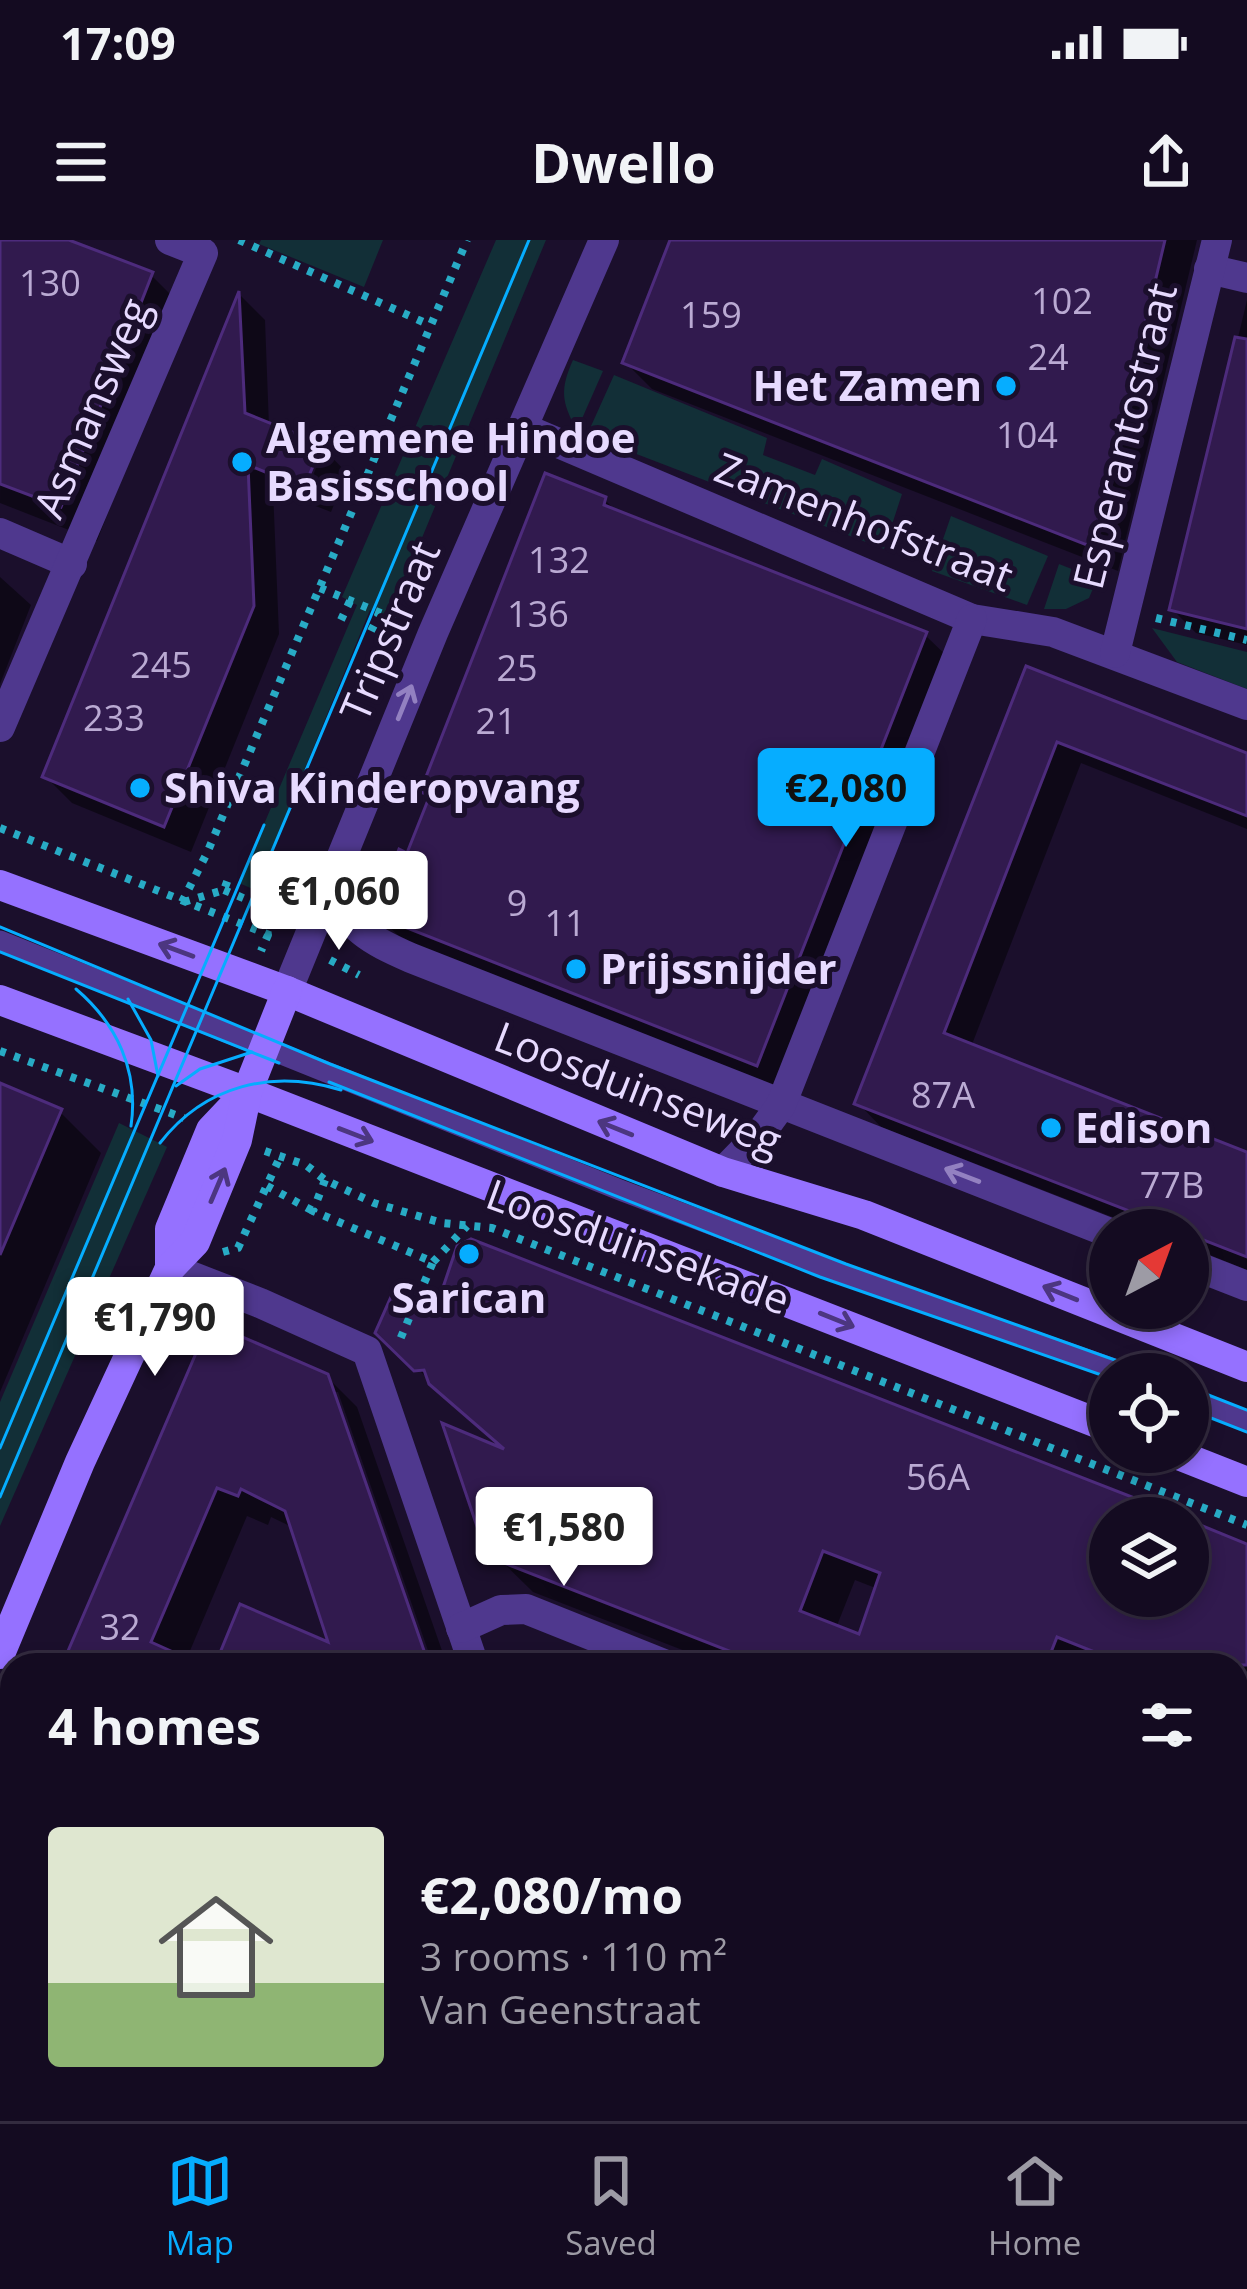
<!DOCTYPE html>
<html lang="en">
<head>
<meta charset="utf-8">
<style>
  body { margin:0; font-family:"Open Sans",sans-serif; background:#1d142a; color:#f1f3f6; height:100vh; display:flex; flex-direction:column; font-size:45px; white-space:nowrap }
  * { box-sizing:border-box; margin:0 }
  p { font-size:39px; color:#9d9ba5 }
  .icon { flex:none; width:66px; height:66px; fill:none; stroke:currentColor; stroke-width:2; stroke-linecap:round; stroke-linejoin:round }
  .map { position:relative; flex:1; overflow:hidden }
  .panel { position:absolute; left:0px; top:1413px; width:1248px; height:468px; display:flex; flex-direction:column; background:#140b21; border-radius:36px 36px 0 0; box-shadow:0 6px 18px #0003,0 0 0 3px #332b3f }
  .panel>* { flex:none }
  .needle { width:78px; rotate:41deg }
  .tools { position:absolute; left:1089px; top:969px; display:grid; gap:24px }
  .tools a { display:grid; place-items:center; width:120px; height:120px; border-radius:50%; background:#140b21; box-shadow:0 6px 18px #0003,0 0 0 3px #332b3f; font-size:60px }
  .price { position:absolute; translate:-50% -102px; padding:0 27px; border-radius:12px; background:#fff; color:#222; font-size:39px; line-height:78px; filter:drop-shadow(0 3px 6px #0008) }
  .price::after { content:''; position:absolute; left:50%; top:72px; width:36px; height:27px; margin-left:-18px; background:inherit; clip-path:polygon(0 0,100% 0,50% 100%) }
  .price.selected { background:#06adff; color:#111 }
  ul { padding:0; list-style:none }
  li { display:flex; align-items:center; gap:36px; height:300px; padding:0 48px }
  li+li { border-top:3px solid #332b3f }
  li span { display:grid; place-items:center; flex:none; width:336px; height:240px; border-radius:12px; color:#555 }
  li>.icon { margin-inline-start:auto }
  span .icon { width:144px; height:144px; fill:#fffc; stroke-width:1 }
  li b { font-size:51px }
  h2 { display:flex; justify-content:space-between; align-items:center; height:144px; padding:0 48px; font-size:51px }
  .status { display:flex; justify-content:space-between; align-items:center; height:84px; padding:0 60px; background:#140b21; direction:ltr }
  .status svg { height:33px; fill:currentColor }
  header { display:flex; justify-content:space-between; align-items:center; height:156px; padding:0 48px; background:#140b21; font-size:54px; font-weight:700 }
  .dock { display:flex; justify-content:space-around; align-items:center; height:168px; border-top:3px solid #332b3f; background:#140b21; font-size:33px; color:#9d9ba5 }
  .dock a { display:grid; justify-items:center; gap:6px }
  .dock .selected { color:#06adff }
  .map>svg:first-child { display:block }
  .green { fill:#122f37 }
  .shadow { fill:#0007; fill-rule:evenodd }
  .building { fill:#311a4e; stroke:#4d2b7c; stroke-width:3; fill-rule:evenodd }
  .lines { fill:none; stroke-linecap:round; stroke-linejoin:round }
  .path { stroke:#28abc5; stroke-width:8; stroke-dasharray:6 9; stroke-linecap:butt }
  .lane { stroke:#4f388e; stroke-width:21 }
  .street { stroke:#4f388e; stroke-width:30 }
  .secondary { stroke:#9571ff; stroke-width:30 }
  .tram { stroke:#06adff; stroke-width:3 }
  .oneway { stroke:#9381c1 }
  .oneway2 { stroke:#4c3680 }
  .poi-dot { fill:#06adff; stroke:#1b0f2c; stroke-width:4.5 }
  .labels { text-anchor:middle; stroke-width:10; stroke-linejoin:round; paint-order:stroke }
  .number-label { font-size:36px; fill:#baaad3 }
  .poi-label { font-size:42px; font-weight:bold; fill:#e7daff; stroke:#1b0f2c; text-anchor:start }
  .street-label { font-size:42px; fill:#e7daff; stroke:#1b0f2c }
</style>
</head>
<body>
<div class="status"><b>17:09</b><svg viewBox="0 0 49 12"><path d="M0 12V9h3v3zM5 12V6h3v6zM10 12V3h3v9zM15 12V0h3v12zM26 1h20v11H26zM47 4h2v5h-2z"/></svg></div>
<header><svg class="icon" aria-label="menu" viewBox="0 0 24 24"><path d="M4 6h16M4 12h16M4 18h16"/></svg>Dwello<svg class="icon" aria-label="share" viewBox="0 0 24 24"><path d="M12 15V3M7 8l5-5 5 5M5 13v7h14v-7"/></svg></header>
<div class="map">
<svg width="1247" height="1881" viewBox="0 0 1247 1881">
  <rect width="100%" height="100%" fill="#1b0f2c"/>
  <g class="green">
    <path d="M261,0h122l-19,47 -105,-43z"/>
    <path d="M496,0h50l-157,377 -19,-7 -115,280 -16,-7 118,-278 -15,-8z"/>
    <path d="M573,120l30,11 -26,59c-16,-28 -17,-41 -4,-70z"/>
    <path d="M614,135l153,63 -4,17 52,20 7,-16 80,35 -18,55 -297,-114z"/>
    <path d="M951,276l97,40 -21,49 -95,-34z"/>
    <path d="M1059,324l38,15 -8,19 -23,11h-22z"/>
    <path d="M1152,388l95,24v37l-70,-27z"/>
    <path d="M119,883l48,24 -167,379v-124z"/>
  </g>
  <g class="shadow">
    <path d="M2,0h59l90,35 36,36 -90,230 -97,-38z"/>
    <path d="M674,0h523l-79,331 -466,-182 -26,-26z"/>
    <path d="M241,56l24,24 4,106 52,20 26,27 -16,39 -28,-11 18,-46h-7l-17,43 -24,-9 6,145 -88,218 -119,-49 -27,-27z"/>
    <path d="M1247,60v345l-51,-12 -23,-23z"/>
    <path d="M605,260l15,15 305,120 28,27 -168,429 -380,-149 -28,-27 32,-58 23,-58 -8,-8z"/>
    <path d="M0,337l31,28 -31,79z"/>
    <path d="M1027,430l220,86v73l-166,-66 -110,284 276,108v115l-59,-24v-16h-42l-265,-103 -23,-24z"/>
    <path d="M0,848l60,24 41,41 -101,239z"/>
    <path d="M471,1002l704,276h-65v78h78v-73l59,23v324l-11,-4v-201h-515l-188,-73 -45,-44 20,-95 -129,-120 59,-21zM855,1340l23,9 -17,49 -25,-10z"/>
    <path d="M208,1093l118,43 31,31 90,258h-14l-95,-273h-7l95,273h-208l115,-18 -41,-120 -21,-10 -3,8 -21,-9 -63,149h-119z"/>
    <path d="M544,1420l10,1 11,4h-28z"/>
    <path d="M10,1579l2,290h14l-1,4 26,8h-51v-298z"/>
    <path d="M1236,1687l11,4v190h-235l-6,-7 1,-5h121l17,4 7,-4h84z"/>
    <path d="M113,1869h136l4,12h-174z"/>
    <path d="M311,1869h270l4,12h-68l-3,-10 -27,10h-172z"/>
    <path d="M588,1869h14l4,12h-14z"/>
    <path d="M685,1869h90l4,12h-90z"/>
  </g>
  <g class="building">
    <path d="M0,0h69l84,32 -92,235 -61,-23z"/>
    <path d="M670,0h495l-73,307 -470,-184z"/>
    <path d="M239,51l6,122 77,31 -18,44 -56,-23 6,141 -90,221 -122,-50z"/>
    <path d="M1235,97l12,2v290l-78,-19z"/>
    <path d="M545,233l61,24 -2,8 323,127 -170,434 -383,-151 25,-66 8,4 23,-58 -10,-3z"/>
    <path d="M1026,426l221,87v63l-190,-74 -113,291 303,119v105l-59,-23v-4h-10l-324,-126z"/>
    <path d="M0,843l62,26 -62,146z"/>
    <path d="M471,999l707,276 -68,3v78h78v-76l59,24v121h-120l-70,-28 -11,28h-281l-266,-104 -14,-11 -43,-127 62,26 -75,-65 -5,-14 -10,1 -39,-38 19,-43 42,18 21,-62zM823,1311l57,22 -21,61 -59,-23z"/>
    <path d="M217,1086l111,48 101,291h-214l25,-61 88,38 -43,-131 -44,-22 -3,7 -21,-8 -66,154 51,23h-140l144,-335z"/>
  </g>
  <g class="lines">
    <g class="path">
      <path d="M239,0l191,85"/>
      <path d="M320,348l82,34"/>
      <path d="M1156,378l91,22"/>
      <path d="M341,380l9,-19"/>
      <path d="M371,391l9,-18"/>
      <path d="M0,588l277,110"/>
      <path d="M224,650l31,13"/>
      <path d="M260,652l-4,11 12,32 -7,16"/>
      <path d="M182,662l25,-49 260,-613"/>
      <path d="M184,662l40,-12 4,-11"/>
      <path d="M330,720l29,15"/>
      <path d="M0,811l184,67"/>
      <path d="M265,911l41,14 19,15 49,23 68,20 50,5 755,297"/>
      <path d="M325,940l-12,31 120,51 -34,80"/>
      <path d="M267,946l46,25"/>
      <path d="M223,1012l15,-4 42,-91"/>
      <path d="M433,1022l34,-36"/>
    </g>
    <g class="lane">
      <path d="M0,701l620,249 239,90 269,94"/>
      <path d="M1188,1158l59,23"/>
    </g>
    <g class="street">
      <path d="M1209,29l38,9"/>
      <path d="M523,188l449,191 81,13 194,73"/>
      <path d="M0,293l72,31"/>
      <path d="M1115,413l102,-413"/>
      <path d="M0,487l203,-474 -33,-13"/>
      <path d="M329,648c23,42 39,51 82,70l699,275"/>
      <path d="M287,751l146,-358 171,-393"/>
      <path d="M723,932l37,-38 21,-29 191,-486"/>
      <path d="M1188,1023l59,23"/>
      <path d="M170,1028l90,35 107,48 107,314"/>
      <path d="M461,1388l40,-18 25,-1 140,56"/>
      <path d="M0,1539l12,4"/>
      <path d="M1236,1653l11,4"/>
      <path d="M268,1869l4,12"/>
      <path d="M634,1869l4,12"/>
    </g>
    <g class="secondary">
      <path d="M0,645l287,106 436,181 141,43 383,152"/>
      <path d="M0,760l247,92 863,336"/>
      <path d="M170,1028v-39l41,-99 36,-38"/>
      <path d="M1171,1212l76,30"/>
      <path d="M0,1414l80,-192 90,-194 25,-26 42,-102 10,-48 40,-101"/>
    </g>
    <g class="tram">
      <path d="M0,687l330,137 516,200 308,110"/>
      <path d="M0,712l279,111"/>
      <path d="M76,749c41,35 63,82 55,137"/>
      <path d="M128,759l23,41 7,36"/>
      <path d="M329,842l491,195 290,101"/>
      <path d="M176,846l24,-17 52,-17"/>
      <path d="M160,903c45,-58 112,-74 181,-53"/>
      <path d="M1188,1147l59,23"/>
      <path d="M1188,1169l59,23"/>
      <path d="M0,1208l264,-623"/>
      <path d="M0,1257c179,-418 349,-839 529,-1257"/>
    </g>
  </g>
  <defs><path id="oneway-shaft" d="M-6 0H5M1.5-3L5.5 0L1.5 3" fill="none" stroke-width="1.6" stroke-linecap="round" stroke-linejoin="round" transform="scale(3)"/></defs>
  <g class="oneway">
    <use href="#oneway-shaft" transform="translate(405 462) rotate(-68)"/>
    <use href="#oneway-shaft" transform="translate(962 935) rotate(-159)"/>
  </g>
  <g class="oneway2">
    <use href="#oneway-shaft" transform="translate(176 710) rotate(-160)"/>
    <use href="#oneway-shaft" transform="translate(615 888) rotate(-158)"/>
    <use href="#oneway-shaft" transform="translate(356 895) rotate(21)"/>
    <use href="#oneway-shaft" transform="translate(218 945) rotate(-67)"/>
    <use href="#oneway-shaft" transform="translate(1060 1053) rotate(-158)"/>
    <use href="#oneway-shaft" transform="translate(837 1080) rotate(22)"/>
  </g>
  <g class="poi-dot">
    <circle cx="1006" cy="146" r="12"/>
    <circle cx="242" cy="222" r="12"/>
    <circle cx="140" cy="548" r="12"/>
    <circle cx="576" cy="729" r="12"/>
    <circle cx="1051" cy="888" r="12"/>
    <circle cx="469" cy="1014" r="12"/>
  </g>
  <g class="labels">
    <g class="number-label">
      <text x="50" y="56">130</text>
      <text x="1062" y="74">102</text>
      <text x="711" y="88">159</text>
      <text x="1048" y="130">24</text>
      <text x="1027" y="208">104</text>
      <text x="559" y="333">132</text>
      <text x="538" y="387">136</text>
      <text x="161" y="438">245</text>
      <text x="517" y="441">25</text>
      <text x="114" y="491">233</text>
      <text x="496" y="494">21</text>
      <text x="517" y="676">9</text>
      <text x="565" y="696">11</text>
      <text x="943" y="868">87A</text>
      <text x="1172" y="958">77B</text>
      <text x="938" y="1250">56A</text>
      <text x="120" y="1400">32</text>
    </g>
    <g class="poi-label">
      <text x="982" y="161" text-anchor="end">Het Zamen</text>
      <text x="266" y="213">Algemene Hindoe<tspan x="266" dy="48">Basisschool</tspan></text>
      <text x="164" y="563">Shiva Kinderopvang</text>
      <text x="600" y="744">Prijssnijder</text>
      <text x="1075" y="903">Edison</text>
      <text x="469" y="1073" text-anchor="middle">Sarican</text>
    </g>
    <g class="street-label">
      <text transform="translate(92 168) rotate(-67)" y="15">Asmansweg</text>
      <text transform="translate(1125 196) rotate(-76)" y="15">Esperantostraat</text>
      <text transform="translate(864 282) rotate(21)" y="15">Zamenhofstraat</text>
      <text transform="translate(390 391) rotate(-67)" y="15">Tripstraat</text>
      <text transform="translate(638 849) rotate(21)" y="15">Loosduinseweg</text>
      <text transform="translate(638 1007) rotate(20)" y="15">Loosduinsekade</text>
    </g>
  </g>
</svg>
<div class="tools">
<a><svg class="needle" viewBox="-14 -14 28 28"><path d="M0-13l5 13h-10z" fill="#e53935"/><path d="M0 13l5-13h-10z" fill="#9d9ba5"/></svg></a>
<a><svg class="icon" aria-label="locate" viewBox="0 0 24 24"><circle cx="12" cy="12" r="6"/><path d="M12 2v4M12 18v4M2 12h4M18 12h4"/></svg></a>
<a><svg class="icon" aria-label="layers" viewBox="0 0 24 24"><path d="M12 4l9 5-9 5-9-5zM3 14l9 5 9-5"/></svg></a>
</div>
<b class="price selected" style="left:846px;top:610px">€2,080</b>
<b class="price" style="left:339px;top:713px">€1,060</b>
<b class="price" style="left:155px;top:1139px">€1,790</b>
<b class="price" style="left:564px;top:1349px">€1,580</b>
<section class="panel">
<h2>4 homes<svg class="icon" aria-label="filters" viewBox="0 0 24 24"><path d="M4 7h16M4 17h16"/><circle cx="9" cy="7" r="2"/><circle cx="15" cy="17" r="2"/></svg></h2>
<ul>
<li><span style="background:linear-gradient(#dfe7d0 65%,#8fb573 0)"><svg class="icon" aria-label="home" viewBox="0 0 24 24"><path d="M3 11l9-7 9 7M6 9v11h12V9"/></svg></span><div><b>€2,080/mo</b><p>3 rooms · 110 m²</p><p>Van Geenstraat</p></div></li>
</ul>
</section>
</div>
<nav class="dock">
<a class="selected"><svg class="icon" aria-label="map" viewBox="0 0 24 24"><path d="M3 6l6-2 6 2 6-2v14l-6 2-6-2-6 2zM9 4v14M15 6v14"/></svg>Map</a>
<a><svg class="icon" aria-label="saved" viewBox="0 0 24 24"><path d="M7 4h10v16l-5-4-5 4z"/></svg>Saved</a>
<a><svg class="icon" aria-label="home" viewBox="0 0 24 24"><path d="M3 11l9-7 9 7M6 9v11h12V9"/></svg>Home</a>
</nav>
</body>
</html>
